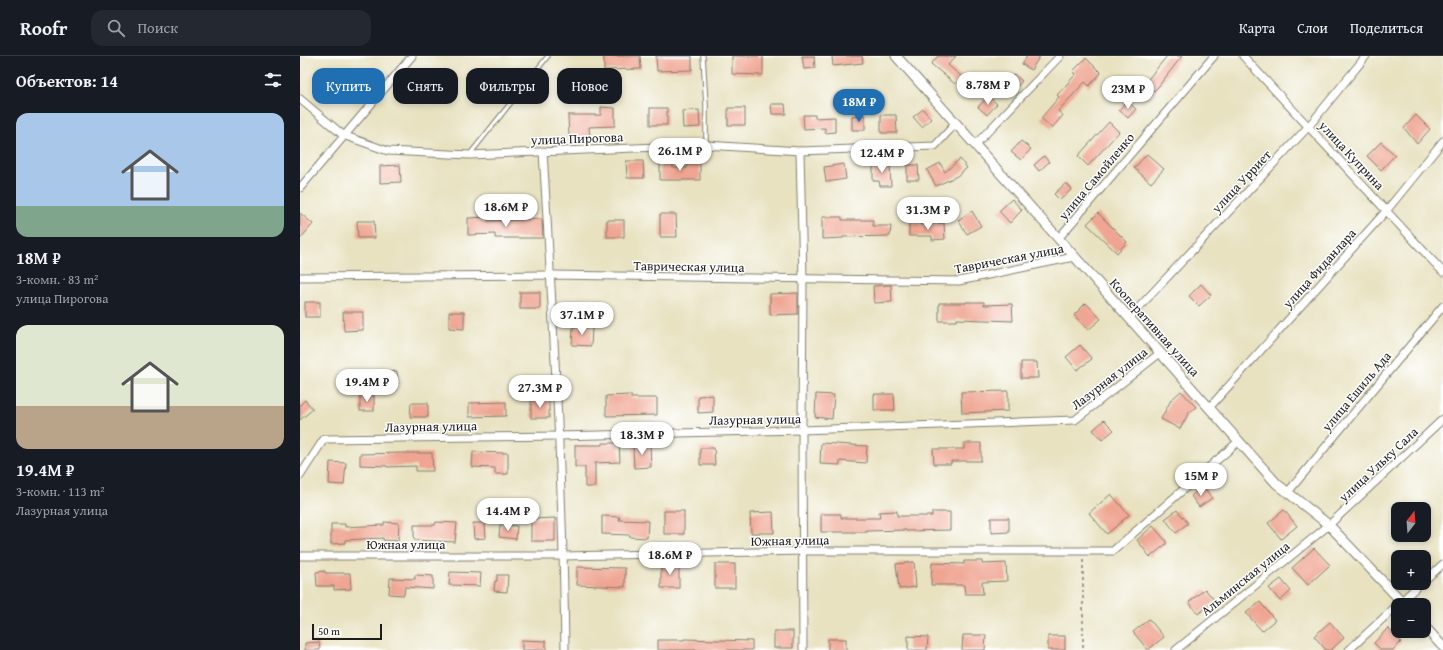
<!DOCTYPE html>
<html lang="ru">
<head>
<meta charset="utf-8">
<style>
  body { margin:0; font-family:"Gentium Book Plus",serif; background:#242831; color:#f1f3f6; height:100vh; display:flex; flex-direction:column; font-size:15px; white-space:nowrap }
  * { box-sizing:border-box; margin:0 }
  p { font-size:13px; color:#9ea1a6 }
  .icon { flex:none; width:22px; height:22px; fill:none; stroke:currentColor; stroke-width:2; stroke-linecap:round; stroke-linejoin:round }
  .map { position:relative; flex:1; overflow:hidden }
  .drawer { display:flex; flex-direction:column; background:#171b24; width:300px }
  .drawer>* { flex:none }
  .hud { position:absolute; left:12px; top:12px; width:380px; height:36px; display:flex; gap:8px }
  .needle { width:26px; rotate:17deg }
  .buttons { position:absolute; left:1091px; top:446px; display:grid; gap:8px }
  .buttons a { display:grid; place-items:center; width:40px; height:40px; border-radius:8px; background:#171b24; box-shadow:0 2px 6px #0003; font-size:20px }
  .scale { position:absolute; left:12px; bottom:10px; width:70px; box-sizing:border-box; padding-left:4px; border:2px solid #1c1c1c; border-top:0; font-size:11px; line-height:14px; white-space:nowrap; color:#1c1c1c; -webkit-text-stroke:3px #fff; paint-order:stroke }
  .price { position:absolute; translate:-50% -34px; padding:0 9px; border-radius:14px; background:#fff; color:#222; font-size:13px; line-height:26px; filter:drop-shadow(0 1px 2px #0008) }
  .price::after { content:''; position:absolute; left:50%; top:24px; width:12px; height:9px; margin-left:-6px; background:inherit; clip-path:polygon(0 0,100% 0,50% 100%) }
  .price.on { background:#1f6fb2; color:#fff }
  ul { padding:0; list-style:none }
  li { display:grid; align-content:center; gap:8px; height:212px; padding:0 16px }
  li span { display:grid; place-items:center; height:124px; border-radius:12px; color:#555 }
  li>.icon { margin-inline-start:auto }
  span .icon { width:72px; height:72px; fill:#fffc; stroke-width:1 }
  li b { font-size:17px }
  h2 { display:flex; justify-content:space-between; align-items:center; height:48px; padding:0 16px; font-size:17px }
  .tag { padding:0 14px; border-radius:12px; background:#171b24; box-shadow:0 2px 6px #0003; font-size:14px; line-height:36px }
  .tag.on { background:#1f6fb2; color:#fff }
  header { display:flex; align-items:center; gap:24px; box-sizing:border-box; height:56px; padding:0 20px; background:#171b24; border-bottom:1px solid #363941 }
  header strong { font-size:19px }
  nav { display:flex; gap:22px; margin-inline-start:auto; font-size:14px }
  .search { width:280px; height:36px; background:#242831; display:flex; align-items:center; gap:10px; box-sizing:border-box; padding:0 14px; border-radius:12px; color:#9ea1a6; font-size:15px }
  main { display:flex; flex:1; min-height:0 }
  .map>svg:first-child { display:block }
  .building { fill:#efa592 }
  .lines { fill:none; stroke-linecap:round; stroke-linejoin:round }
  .service-casing { stroke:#827f6e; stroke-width:5.5 }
  .minor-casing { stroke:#827f6e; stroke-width:9 }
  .tertiary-casing { stroke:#827f6e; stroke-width:11 }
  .path { stroke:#827f6e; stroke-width:1.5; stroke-dasharray:3 3; stroke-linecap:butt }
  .service { stroke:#fff; stroke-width:3.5 }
  .minor { stroke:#fff; stroke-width:7 }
  .tertiary { stroke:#fff; stroke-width:9 }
  .labels { text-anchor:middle; stroke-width:3; stroke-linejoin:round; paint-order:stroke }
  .street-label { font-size:13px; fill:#1c1c1c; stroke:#fff }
</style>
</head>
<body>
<header>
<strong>Roofr</strong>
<div class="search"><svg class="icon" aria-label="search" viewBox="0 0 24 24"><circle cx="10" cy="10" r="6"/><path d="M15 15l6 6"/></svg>Поиск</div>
<nav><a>Карта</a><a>Слои</a><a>Поделиться</a></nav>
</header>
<main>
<section class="drawer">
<h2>Объектов: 14<svg class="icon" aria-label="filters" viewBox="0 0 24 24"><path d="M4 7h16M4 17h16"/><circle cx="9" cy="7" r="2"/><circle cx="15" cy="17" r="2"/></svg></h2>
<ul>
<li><span style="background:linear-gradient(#a9c7e8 75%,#7fa58c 0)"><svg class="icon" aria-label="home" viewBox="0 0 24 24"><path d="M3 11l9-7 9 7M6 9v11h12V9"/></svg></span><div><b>18M ₽</b><p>3-комн. · 83 m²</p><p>улица Пирогова</p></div></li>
<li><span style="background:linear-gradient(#dfe7d0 65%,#b9a48a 0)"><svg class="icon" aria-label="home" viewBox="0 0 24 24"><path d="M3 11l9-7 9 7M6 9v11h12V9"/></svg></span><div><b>19.4M ₽</b><p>3-комн. · 113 m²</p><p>Лазурная улица</p></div></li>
</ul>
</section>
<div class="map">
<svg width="1143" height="594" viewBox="0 0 1143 594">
  <rect width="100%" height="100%" fill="#fff"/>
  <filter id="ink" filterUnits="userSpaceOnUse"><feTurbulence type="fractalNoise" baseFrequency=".025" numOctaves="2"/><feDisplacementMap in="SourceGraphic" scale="8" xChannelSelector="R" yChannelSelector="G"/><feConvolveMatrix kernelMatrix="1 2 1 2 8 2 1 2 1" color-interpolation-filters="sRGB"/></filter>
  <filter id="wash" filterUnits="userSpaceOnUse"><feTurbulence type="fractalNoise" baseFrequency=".012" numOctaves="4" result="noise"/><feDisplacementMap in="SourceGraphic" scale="16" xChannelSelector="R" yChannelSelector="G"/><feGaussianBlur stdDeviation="0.9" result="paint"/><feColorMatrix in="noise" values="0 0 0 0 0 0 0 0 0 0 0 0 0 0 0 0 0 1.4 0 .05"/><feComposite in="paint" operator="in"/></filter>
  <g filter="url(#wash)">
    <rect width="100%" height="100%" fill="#e8e2c1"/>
    <g id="blocks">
      <g class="building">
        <path d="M304,0h36l1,13 -37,1z"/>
        <path d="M356,0h36v14l-35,1z"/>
        <path d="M432,0h31v19l-31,-1z"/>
        <path d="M502,0h12l1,12 -11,1z"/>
        <path d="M532,0h30l1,7 -30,3z"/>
        <path d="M638,0h18l-8,9 14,12 -7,7 -24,-20z"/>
        <path d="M727,0h13l-9,14 -9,-6z"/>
        <path d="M867,0h15l-24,31 -12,12 -9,-9 12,-12z"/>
        <path d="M786,2l15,15 -12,13 -4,-4 -27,29 5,4 -11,13 -11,-10 18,-21 -2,-2 19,-21 -3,-3z"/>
        <path d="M714,18l8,7 -8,9 -8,-8z"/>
        <path d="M688,40l9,8 -10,11 -9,-8z"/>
        <path d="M827,45l9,8 -8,9 -9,-8z"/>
        <path d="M471,48h14l1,10h-14z"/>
        <path d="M301,51l14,1v18l-26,1 1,10h-21l-1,-22h33z"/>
        <rect x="350" y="52" width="17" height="17"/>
        <rect x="428" y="52" width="17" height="17"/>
        <path d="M623,53l8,10 -9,8 -9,-10z"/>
        <path d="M399,54l1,17 -17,1 -1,-17z"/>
        <path d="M503,59h12v3l20,-1v15l-10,1v-5l-21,1z"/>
        <path d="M565,59v15h-13v-14z"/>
        <path d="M581,59h15l1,18h-16z"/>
        <path d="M1116,59l14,14 -13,15 -13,-16z"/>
        <path d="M809,66l10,10 -31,34 -10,-10z"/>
        <path d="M721,85l10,8 -10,11 -10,-8z"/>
        <path d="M1081,86l14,13 -14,15 -14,-14z"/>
        <path d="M847,98l17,15 -13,14 -17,-15z"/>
        <path d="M744,100l5,6 -10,9 -5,-6z"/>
        <path d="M660,103l7,9 -10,8 -21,10 -9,-16 13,-7 5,9z"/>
        <path d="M326,105h17l1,17h-17z"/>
        <path d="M360,105h13v7h14l1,-7 12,1v18h-40z"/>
        <path d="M573,107h17l1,23h-11l-1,-5h-6z"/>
        <path d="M544,108l2,15 -20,3 -2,-15z"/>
        <path d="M100,109l1,17 -21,1v-17z"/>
        <path d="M607,109h11l1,15h-12z"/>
        <path d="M766,127l6,6 -12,11 -6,-6z"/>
        <path d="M712,143l10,11 -12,13 -11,-12z"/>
        <path d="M672,155l9,15 -14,8 -9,-14z"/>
        <path d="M0,157l13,11 -13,15z"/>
        <path d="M798,157l29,29 -10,11 -30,-29z"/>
        <path d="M360,158h16l1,23h-17z"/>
        <path d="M188,161v4l54,-2 1,19h-48v-4l-27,1v-17z"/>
        <path d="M522,161h20v3h31v6h18l-1,10 -47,1v1l-21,1z"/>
        <rect x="307" y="164" width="17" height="17"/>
        <path d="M57,165h17l1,17h-17z"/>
        <path d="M609,167h11v2l24,-2 1,16 -13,1v-4h-23z"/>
        <path d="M901,228l10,11 -12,11 -10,-10z"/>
        <path d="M591,229l1,17 -18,1 -1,-17z"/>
        <rect x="220" y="236" width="20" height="17"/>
        <path d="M498,237v21l-28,1v-21z"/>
        <rect x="5" y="246" width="15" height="15"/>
        <path d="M666,246h18v3l28,-1 1,17 -56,-2v2h-18v-18h27z"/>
        <path d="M786,247l15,16 -13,11 -14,-15z"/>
        <path d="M43,256h20v18l-19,1z"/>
        <path d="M149,256h15v17l-15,-1z"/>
        <path d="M273,271l19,1 -1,18 -19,-1z"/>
        <path d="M780,289l12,14 -15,11 -11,-13z"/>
        <path d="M721,306h16l1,16h-17z"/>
        <path d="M97,315l1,13 -17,2 -1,-13z"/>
        <path d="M708,335v20l-46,2 -1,-21z"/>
        <path d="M881,335l15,16 -8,7 -8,15 -19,-10 10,-19z"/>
        <path d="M516,338l18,1 -2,24 -17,-2z"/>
        <path d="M574,338h20l1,16h-21z"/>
        <rect x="60" y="339" width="14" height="16"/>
        <path d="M331,339v3h26v17l-51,1v-20z"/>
        <path d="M413,339v17l-15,1v-17z"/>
        <path d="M5,344l8,9 -13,11v-15z"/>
        <rect x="231" y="344" width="18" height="18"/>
        <path d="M206,346v14l-37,1v-14z"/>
        <path d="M111,347h17v14h-18z"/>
        <path d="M804,364l10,10 -12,10 -9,-10z"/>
        <path d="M302,387h17l1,19 -25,1v24h-10v-20h-10v-22h27z"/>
        <path d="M521,387l46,3 -1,17 -26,-2v4l-20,-1z"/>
        <path d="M664,387h17v18h-30v3h-17l-1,-15h31z"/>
        <path d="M350,388l1,23 -17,1 -1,-23z"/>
        <path d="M400,392h14l1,17h-15z"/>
        <path d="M173,396l35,1v21h-13v-6l-23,-1z"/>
        <path d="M102,397h30l1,18h-17v-5l-29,1v-1l-27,-1v-11z"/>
        <path d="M30,406l16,1 -2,22 -15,-1z"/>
        <path d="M903,430l9,12 -13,9 -8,-11z"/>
        <path d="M811,438l18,21 -22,19 -18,-21z"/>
        <path d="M877,454l11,13 -12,10 -11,-14z"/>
        <path d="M984,454l13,16 -16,13 -13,-16z"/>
        <rect x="364" y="455" width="20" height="23"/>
        <path d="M597,455v5h35v-4h18v18l-44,1v-1l-39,1v1h-46v-18h20v4h39l-1,-6z"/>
        <path d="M473,456l1,21h-23l-1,-20z"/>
        <path d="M302,460l18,1 -1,3 29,1 -1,17 -17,-1v-2l-28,-1z"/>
        <path d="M255,462v23h-24v-22z"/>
        <path d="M691,462h18v14l-18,1z"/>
        <path d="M84,466l15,1 -1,18 -15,-1v-2l-38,2v3l-14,1v-20h14v3l39,-2z"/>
        <path d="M136,466l21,1 -2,19 -41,-2v-15h21z"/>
        <path d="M173,467h12l1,15 -12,1z"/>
        <path d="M200,469l17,1 -1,13 -17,-2z"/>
        <path d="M853,470l13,15v3l-16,13 -13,-17z"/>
        <path d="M1014,492l16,17 -22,20 -16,-17z"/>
        <path d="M664,505h18v3l24,-1 1,18 -25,1 1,12h-18l-1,-9h-33l1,-22 32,1z"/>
        <path d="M614,506l2,25 -17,2 -3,-25z"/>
        <rect x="415" y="508" width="20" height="24"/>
        <rect x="361" y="509" width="18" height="23"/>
        <path d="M277,511l48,1v19l-48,-2z"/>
        <path d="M25,515v2h25l1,16 -17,1v-4h-17l-1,-14z"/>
        <path d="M150,516l31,1 -1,13 -31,-1z"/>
        <path d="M115,519l18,1v13l-28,-2 -1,8 -15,-1 1,-16 25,1z"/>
        <path d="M197,519h11l-1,17 -13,-1 1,-10h2z"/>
        <path d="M981,523l10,12 -11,10 -11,-13z"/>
        <path d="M905,533l10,12 -17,13 -9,-12z"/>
        <path d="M960,546l15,18 -13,11 -16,-18z"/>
        <path d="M849,563l15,18 -16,13 -15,-18z"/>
        <path d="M1030,566l14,16 -13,12h-5l-12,-14z"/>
        <path d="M1088,572l13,14 -8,8h-12l-7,-7z"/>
        <rect x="474" y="575" width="19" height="17"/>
        <path d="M663,579h23l-1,15h-23z"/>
        <path d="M608,580l20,1 -1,13h-19z"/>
        <rect x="748" y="580" width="17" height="14"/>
        <path d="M384,583l68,2v9h-94v-10h26z"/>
        <rect x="528" y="583" width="18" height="11"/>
        <path d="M222,584l24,1v9h-24z"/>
        <path d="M19,586l1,8h-15v-7z"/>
      </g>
    </g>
  </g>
  <g filter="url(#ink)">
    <use href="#blocks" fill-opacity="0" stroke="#827f6e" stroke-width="1"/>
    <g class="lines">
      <g class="service-casing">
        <g id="service">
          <path d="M403,0l3,49v40"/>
          <path d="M170,98l78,-98"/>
        </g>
      </g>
      <g class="minor-casing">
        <g id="minor">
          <path d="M943,0l200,216"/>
          <path d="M0,43l43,36 45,16 82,4 236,-10 94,6 135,-5 21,-23"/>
          <path d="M675,89l85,-89"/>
          <path d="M243,95c10,166 20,332 22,499"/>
          <path d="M500,95l3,128 -1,151 1,220"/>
          <path d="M0,132l112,-132"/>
          <path d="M758,183l156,-183"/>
          <path d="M0,221l250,-2 409,6 115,-24"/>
          <path d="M829,262l180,-192 57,-70"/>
          <path d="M909,352l178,-198 56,-69"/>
          <path d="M0,420l24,-37 235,-3 243,-6 273,-10 85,-67"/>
          <path d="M988,436l155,-186"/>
          <path d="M0,500h263l240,-5h310l126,-110"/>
          <path d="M1124,525l19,-17"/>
          <path d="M876,594l153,-125 114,-106"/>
          <path d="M1049,594l72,-67"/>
        </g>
      </g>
      <g class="tertiary-casing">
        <g id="tertiary">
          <path d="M596,0l381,428 52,41 76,80"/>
          <path d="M1124,570l19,21"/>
        </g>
      </g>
      <path class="path" d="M783,504v90"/>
      <use href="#service" class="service"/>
      <use href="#minor" class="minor"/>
      <use href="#tertiary" class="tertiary"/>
    </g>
  </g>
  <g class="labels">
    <g class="street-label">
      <text transform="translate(277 82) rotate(-2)" y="5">улица Пирогова</text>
      <text transform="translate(1052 99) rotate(47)" y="5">улица Куприна</text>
      <text transform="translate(796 120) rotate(-50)" y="5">улица Самойленко</text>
      <text transform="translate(941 125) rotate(-47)" y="5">улица Урриет</text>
      <text transform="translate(709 202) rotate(-11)" y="5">Таврическая улица</text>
      <text transform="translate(389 210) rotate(1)" y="5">Таврическая улица</text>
      <text transform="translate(1019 212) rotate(-48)" y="5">улица Фиданлара</text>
      <text transform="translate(855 271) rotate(48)" y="5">Кооперативная улица</text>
      <text transform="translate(809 322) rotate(-38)" y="5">Лазурная улица</text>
      <text transform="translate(1056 335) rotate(-50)" y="5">улица Ешиль Ада</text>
      <text transform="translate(455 363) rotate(-1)" y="5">Лазурная улица</text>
      <text transform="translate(131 370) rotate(-1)" y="5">Лазурная улица</text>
      <text transform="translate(1078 408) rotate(-43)" y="5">улица Ульку Сала</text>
      <text transform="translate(490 484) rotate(-1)" y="5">Южная улица</text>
      <text x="106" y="493">Южная улица</text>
      <text transform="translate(945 522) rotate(-39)" y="5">Альминская улица</text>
    </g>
  </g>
</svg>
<div class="buttons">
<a><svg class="needle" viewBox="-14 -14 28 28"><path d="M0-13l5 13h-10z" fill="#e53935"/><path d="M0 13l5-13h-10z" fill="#9ea1a6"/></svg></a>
<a>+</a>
<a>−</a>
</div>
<div class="scale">50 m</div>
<b class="price" style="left:688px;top:50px">8.78M ₽</b>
<b class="price" style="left:828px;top:54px">23M ₽</b>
<b class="price on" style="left:559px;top:67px">18M ₽</b>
<b class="price" style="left:380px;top:116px">26.1M ₽</b>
<b class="price" style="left:582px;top:118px">12.4M ₽</b>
<b class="price" style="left:206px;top:172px">18.6M ₽</b>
<b class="price" style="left:628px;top:175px">31.3M ₽</b>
<b class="price" style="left:282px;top:280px">37.1M ₽</b>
<b class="price" style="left:67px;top:347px">19.4M ₽</b>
<b class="price" style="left:240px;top:353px">27.3M ₽</b>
<b class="price" style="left:342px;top:400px">18.3M ₽</b>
<b class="price" style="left:901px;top:441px">15M ₽</b>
<b class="price" style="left:208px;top:476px">14.4M ₽</b>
<b class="price" style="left:370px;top:520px">18.6M ₽</b>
<div class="hud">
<a class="tag on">Купить</a>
<a class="tag">Снять</a>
<a class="tag">Фильтры</a>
<a class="tag">Новое</a>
</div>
</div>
</main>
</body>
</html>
